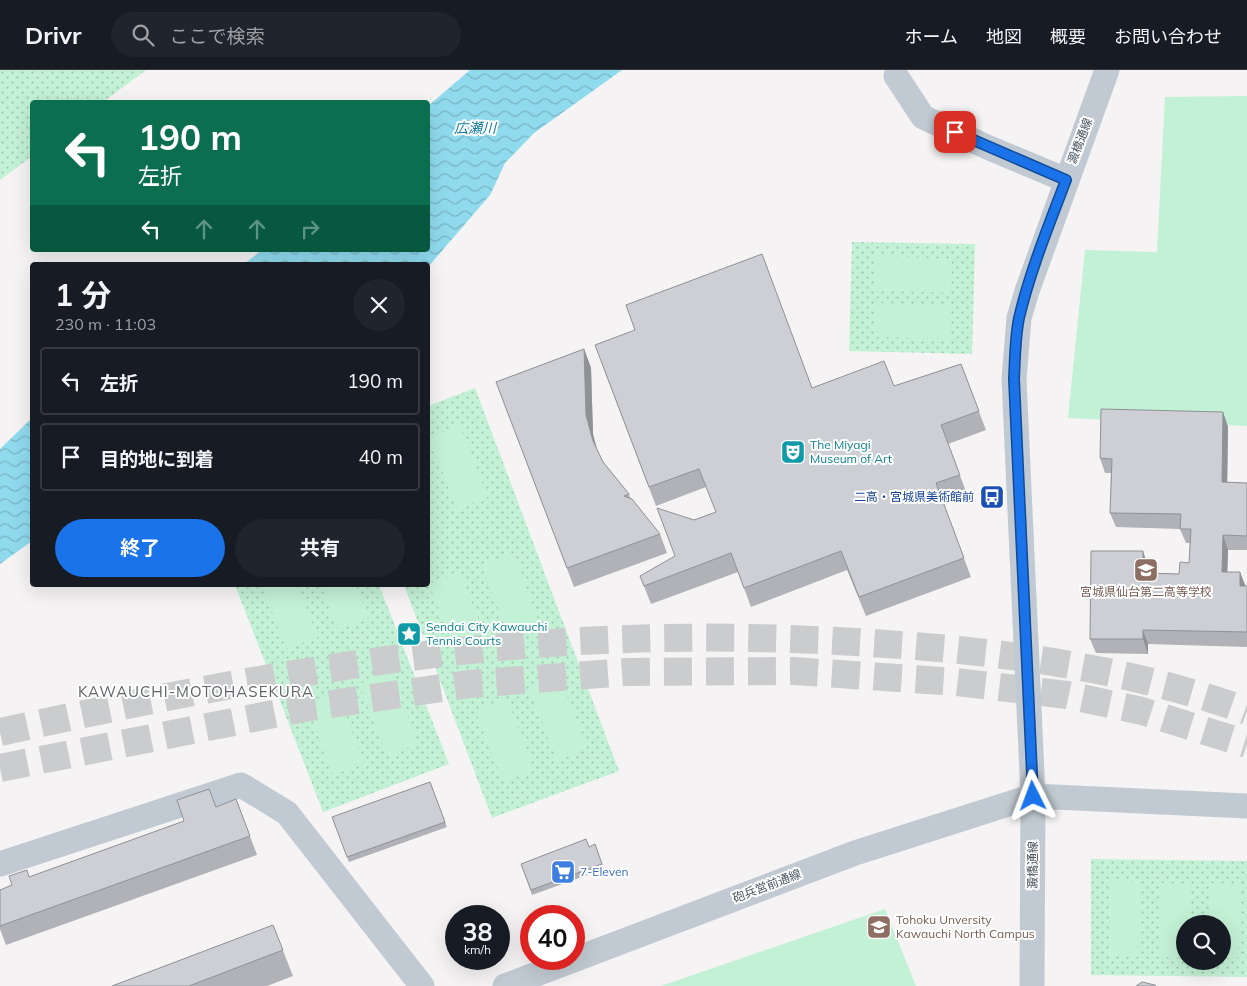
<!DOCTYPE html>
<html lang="ja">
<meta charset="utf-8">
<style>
:root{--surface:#171b24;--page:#20242c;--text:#f1f3f6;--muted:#9ea1a6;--line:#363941;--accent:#1a73e8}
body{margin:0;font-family:Mulish,"Noto Sans JP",sans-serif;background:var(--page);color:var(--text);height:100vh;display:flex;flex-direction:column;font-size:19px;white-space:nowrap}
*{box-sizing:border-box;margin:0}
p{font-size:16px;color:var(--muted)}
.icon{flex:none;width:28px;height:28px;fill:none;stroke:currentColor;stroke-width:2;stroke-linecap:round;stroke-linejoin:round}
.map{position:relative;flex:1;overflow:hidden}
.panel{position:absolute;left:30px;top:192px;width:400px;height:325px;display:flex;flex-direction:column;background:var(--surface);border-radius:5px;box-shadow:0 5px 20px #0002}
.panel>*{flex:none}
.banner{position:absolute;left:30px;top:30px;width:400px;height:152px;border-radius:5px;box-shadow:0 5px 20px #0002;background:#0b6e4f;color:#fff;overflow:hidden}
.tools{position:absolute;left:1176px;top:845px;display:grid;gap:10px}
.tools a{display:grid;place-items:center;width:55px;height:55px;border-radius:50%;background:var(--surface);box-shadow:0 5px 20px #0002;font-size:25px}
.speed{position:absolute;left:445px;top:835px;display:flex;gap:10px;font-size:25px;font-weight:700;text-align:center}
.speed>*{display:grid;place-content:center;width:65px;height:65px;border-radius:50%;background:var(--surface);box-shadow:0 5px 20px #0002;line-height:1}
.speed small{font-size:12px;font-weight:400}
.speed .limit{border:8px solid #d22;background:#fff;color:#111}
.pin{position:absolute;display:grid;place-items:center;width:42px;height:42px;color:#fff;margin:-21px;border-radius:10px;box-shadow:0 2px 8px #0006}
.me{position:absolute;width:55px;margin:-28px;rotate:357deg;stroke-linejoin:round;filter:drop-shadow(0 0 4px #0008)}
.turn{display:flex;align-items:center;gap:18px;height:105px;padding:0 25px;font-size:22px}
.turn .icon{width:65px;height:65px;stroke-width:2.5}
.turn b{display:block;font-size:35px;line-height:42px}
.lanes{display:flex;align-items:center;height:48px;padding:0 25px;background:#0003;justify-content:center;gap:25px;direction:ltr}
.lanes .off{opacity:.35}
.round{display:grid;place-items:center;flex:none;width:52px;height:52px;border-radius:26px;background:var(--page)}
.summary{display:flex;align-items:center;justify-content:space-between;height:85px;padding:0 25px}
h1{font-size:30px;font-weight:700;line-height:38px}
.button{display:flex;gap:10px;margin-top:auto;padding:10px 25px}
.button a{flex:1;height:58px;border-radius:30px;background:var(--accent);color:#fff;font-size:20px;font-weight:700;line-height:58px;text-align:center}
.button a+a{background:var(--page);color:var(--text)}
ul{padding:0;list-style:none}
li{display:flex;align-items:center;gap:15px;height:68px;margin:0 10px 8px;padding:0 15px;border:2px solid var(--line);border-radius:5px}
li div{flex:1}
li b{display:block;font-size:19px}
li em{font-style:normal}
header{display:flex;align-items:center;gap:30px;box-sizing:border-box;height:70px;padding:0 25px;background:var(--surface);border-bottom:1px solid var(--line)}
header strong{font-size:24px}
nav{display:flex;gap:28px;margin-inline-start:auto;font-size:18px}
.search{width:350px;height:45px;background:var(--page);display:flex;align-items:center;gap:12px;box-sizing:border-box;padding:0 18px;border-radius:28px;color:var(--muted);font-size:19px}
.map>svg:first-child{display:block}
</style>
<header>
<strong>Drivr</strong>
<div class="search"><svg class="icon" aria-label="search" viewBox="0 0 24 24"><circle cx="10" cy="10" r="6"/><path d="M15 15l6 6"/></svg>ここで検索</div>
<nav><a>ホーム</a><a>地図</a><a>概要</a><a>お問い合わせ</a></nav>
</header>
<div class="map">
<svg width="1247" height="916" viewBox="0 0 1247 916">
<defs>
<pattern id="grass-dots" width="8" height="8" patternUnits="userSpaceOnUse" patternTransform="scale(1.25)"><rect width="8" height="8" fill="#c3f1d5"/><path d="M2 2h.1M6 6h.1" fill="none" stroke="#a0c6b0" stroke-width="1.8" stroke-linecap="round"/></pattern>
<pattern id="water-waves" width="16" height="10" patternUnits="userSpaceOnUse" patternTransform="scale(1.25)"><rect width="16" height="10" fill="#90daee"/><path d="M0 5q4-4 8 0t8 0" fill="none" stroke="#78b4c4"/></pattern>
</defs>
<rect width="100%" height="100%" fill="#f5f3f3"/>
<!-- grass -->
<path fill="url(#grass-dots)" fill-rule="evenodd" d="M 0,0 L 146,0 L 103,32 L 32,32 L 32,86 L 0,110 Z
M 852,172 L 975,174 L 972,284 L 849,281 Z
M 475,318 L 619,701 L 492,748 L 404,515 L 428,515 L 428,336 Z
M 235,515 L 379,515 L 449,694 L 323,742 Z
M 1091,789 L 1247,791 L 1247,907 L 1091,905 ZM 1185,854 L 1222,854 L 1222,891 L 1185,891 Z"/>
<!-- pitch -->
<path fill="#c3f1d5" d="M 1247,26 L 1247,356 L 1068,348 L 1085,180 L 1157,182 L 1165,27 Z
M 876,186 L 952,189 L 951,223 L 875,220 Z
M 875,233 L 951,235 L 950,269 L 874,267 Z
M 460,355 L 488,427 L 457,439 L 429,367 Z
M 513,483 L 540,555 L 509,567 L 482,496 Z
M 460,502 L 488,574 L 457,586 L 429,514 Z
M 262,515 L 297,515 L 318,567 L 286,579 Z
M 321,515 L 356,515 L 369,548 L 338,560 Z
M 390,602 L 418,674 L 387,686 L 359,614 Z
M 560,607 L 587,679 L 557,691 L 529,619 Z
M 337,621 L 364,693 L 333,705 L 306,633 Z
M 507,628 L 534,700 L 503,712 L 475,640 Z
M 1110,812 L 1140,812 L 1138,887 L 1109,886 Z
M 1161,813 L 1190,814 L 1189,854 L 1185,854 L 1185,888 L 1160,887 Z
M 1211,813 L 1240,814 L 1238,888 L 1223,888 L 1222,854 L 1210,854 Z
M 885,839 L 916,916 L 661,916 Z"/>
<!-- water -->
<path fill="url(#water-waves)" d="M 470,0 L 622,0 L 534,63 L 505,93 L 490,125 L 428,197 L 243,195 L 262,180 L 428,180 L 428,36 Z
M 32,348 L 32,471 L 0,494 L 0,379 Z"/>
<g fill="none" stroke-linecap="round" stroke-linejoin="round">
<!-- highway-tunnel -->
<path stroke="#caccce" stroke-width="28" stroke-dasharray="28 14" stroke-linecap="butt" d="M 0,662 C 206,617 415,576 627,569 C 713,566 800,568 886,574 C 1008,582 1132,599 1247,641
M 0,698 L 304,638 L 469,614 L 627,602 L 794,601 L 957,612 L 1067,625 L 1142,641 L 1247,674"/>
<!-- minor -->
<path stroke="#c1cad2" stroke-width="25" d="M 896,6 L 923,47 L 987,77 L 1066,110
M 0,794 L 241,715 L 287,743 L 422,916
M 505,916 L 855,783 L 1033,726 L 1247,736
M 1032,916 L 1033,726 L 1014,309 L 1019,248 L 1027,221 L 1107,0"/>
</g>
<!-- wall -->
<path fill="#b0b2b7" d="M 626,235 L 812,318 L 894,316 L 961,294 L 986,360 L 948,374 L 967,424 L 943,432 L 971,507 L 866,546 L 847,500 L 751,537 L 738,502 L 651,534 L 640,506 L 675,487 L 694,450 L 716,442 L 706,417 L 656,436 L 602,294 L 635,260 Z
M 584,279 L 591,298 L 593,364 L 597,379 L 603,392 L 629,424 L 630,428 L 660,464 L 667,483 L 574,517 L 496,312 Z
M 1223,342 L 1228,357 L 1227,412 L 1247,413 L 1247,480 L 1228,480 L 1227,502 L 1246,516 L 1247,516 L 1247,577 L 1148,574 L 1148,584 L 1096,583 L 1090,569 L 1148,496 L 1148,503 L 1179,504 L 1189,493 L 1190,473 L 1186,473 L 1180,459 L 1116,457 L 1110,443 L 1111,403 L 1105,403 L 1100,388 Z
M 430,712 L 447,757 L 349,792 L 332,747 Z
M 236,729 L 257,785 L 6,875 L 0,859 L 0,820 L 12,815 L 29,807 L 184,751 L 216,737 Z
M 595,774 L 604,799 L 532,825 L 521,794 L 589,777 Z
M 273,855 L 293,906 L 267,916 L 112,916 Z"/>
<!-- shaded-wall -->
<path fill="#909195" d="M 584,279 L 591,298 L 593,364 L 599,389 L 593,371 L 586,345 Z
M 1223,342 L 1228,357 L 1227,427 L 1222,412 Z
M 1223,465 L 1228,480 L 1227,516 L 1222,502 Z
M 1143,481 L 1148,496 L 1148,517 L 1143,503 Z
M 1240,502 L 1246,517 L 1240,516 Z
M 1143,560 L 1148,574 L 1148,584 L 1143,569 Z"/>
<!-- building -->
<path fill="#cdcfd5" stroke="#909195" d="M 762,184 L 812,318 L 884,291 L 894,316 L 961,294 L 979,341 L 941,355 L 960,405 L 936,413 L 964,488 L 859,527 L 841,481 L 744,518 L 731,483 L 644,516 L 640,506 L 675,486 L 657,438 L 694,450 L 716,442 L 699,399 L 649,417 L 595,275 L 635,260 L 626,235 Z
M 584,279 L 586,345 L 593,371 L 603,392 L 629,424 L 624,426 L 632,429 L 660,464 L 567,498 L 496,312 Z
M 1101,339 L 1223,342 L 1222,412 L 1247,413 L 1247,466 L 1223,465 L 1222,502 L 1240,502 L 1240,516 L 1247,516 L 1247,562 L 1143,560 L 1143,569 L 1090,569 L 1091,481 L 1143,481 L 1143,503 L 1179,504 L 1180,492 L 1189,493 L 1191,459 L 1180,459 L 1181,444 L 1110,443 L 1112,389 L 1100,388 Z
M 430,712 L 445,752 L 347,787 L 332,747 Z
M 209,719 L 216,737 L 236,729 L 250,766 L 0,856 L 0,820 L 12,815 L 9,806 L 27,800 L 29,807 L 184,751 L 177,730 Z
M 586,769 L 589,777 L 595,774 L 602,794 L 531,820 L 521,794 Z
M 273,855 L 283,880 L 189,916 L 112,916 Z
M 1142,912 L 1155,915 L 1156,916 L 1136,916 Z"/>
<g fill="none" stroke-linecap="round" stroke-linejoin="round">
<defs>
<path id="route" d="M 955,62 L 1066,110 C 1049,155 1030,201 1019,248 C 1015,268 1015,289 1014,309 L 1033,726"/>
</defs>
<!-- route casing -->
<use href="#route" stroke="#114b97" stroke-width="12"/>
<!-- route -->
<use href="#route" stroke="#1a73e8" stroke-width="9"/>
</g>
<!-- icons -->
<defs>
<symbol id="theatre-square" viewBox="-11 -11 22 22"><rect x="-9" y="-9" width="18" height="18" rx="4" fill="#0f9aa8" stroke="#fff"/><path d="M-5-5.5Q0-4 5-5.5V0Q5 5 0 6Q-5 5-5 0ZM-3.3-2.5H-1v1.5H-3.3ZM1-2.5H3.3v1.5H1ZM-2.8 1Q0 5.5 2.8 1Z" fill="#fff"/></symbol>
<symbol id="bus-square" viewBox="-11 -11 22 22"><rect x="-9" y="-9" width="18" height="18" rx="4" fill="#1a4fb4" stroke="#fff"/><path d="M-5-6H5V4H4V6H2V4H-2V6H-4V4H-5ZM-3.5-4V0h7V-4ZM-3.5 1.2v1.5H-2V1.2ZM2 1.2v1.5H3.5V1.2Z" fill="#fff"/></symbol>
<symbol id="school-square" viewBox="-11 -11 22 22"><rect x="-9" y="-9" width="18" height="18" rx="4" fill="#8d6e63" stroke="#fff"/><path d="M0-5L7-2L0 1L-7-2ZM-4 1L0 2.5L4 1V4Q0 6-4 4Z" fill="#fff"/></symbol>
<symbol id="sight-square" viewBox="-11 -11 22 22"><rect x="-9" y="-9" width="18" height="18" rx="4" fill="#0f9aa8" stroke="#fff"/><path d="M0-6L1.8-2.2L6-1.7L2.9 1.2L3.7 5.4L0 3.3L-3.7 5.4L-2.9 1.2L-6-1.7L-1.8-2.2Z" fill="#fff"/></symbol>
<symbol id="supermarket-square" viewBox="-11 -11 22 22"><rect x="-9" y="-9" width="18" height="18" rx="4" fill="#3f7fe0" stroke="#fff"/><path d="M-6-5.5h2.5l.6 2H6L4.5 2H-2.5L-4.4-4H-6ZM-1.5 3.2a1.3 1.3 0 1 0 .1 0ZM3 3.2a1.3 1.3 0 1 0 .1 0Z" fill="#fff"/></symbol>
<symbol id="university-square" viewBox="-11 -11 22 22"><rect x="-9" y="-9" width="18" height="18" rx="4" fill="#8d6e63" stroke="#fff"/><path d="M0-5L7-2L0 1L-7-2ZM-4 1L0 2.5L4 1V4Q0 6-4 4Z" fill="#fff"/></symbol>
</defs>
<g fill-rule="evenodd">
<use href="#theatre-square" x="779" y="368" width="28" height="28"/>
<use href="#bus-square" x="978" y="413" width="28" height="28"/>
<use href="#school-square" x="1132" y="486" width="28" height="28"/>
<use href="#sight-square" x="395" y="550" width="28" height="28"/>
<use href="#supermarket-square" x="549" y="788" width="28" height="28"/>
<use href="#university-square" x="865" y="843" width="28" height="28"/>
</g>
<g text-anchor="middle" stroke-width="4" stroke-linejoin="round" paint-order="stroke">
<!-- street labels -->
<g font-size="12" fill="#4a5661" stroke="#fff">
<text transform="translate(1080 71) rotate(-69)" y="4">澱橋通線</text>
<text transform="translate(1033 795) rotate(-90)" y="4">澱橋通線</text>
<text transform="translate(767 816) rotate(-21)" y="4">砲兵営前通線</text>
</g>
<!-- culture labels -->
<g font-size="12" fill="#0d838f" stroke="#fff" text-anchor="start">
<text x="810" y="379">The Miyagi<tspan x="810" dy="14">Museum of Art</tspan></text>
<text x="426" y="561">Sendai City Kawauchi<tspan x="426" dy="14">Tennis Courts</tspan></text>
</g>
<!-- transit labels -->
<g font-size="12" fill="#164399" stroke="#fff" text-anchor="end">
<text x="974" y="431">二高・宮城県美術館前</text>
</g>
<!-- education labels -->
<g font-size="12" fill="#785e54" stroke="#fff">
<text x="1146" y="526">宮城県仙台第二高等学校</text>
<text x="896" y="854" text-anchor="start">Tohoku Unversity<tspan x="896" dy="14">Kawauchi North Campus</tspan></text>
</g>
<!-- shop labels -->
<g font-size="12" fill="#366cbe" stroke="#fff" text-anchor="start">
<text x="580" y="806">7-Eleven</text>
</g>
<!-- water labels -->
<g font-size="14" font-style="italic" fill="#0c7c9b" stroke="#fff">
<text x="475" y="63">広瀬川</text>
</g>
<!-- quarter labels -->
<g font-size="15" letter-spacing="1" fill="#5f6368" stroke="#fff">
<text x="196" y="627">KAWAUCHI-MOTOHASEKURA</text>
</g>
</g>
</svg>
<div class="tools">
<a><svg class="icon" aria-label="search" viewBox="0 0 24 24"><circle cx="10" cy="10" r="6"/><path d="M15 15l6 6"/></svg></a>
</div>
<div class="speed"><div>38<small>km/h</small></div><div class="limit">40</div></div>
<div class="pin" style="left:955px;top:62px;background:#d93025"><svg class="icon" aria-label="arrive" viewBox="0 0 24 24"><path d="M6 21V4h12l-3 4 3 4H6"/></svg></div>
<svg class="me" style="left:1033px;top:726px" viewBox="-20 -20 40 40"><path d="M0-17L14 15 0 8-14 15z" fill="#1a73e8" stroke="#fff" stroke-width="4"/></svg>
<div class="banner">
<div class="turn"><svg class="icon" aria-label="left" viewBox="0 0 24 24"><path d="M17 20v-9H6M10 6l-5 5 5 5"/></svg><div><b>190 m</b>左折</div></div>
<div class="lanes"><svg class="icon" aria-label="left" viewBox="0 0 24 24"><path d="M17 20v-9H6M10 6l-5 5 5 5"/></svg><svg class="icon off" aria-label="ahead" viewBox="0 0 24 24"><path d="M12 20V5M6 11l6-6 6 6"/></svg><svg class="icon off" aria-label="ahead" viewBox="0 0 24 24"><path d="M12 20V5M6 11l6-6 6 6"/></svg><svg class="icon off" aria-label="right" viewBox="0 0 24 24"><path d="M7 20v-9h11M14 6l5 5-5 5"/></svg></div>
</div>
<section class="panel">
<div class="summary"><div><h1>1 分</h1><p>230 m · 11:03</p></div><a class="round"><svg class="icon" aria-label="close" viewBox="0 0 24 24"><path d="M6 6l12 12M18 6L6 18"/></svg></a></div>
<ul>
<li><svg class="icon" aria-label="left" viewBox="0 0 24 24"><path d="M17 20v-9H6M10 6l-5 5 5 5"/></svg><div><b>左折</b></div><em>190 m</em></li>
<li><svg class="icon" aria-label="arrive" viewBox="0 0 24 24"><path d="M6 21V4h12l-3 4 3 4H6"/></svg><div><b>目的地に到着</b></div><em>40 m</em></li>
</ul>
<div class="button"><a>終了</a><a>共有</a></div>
</section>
</div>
